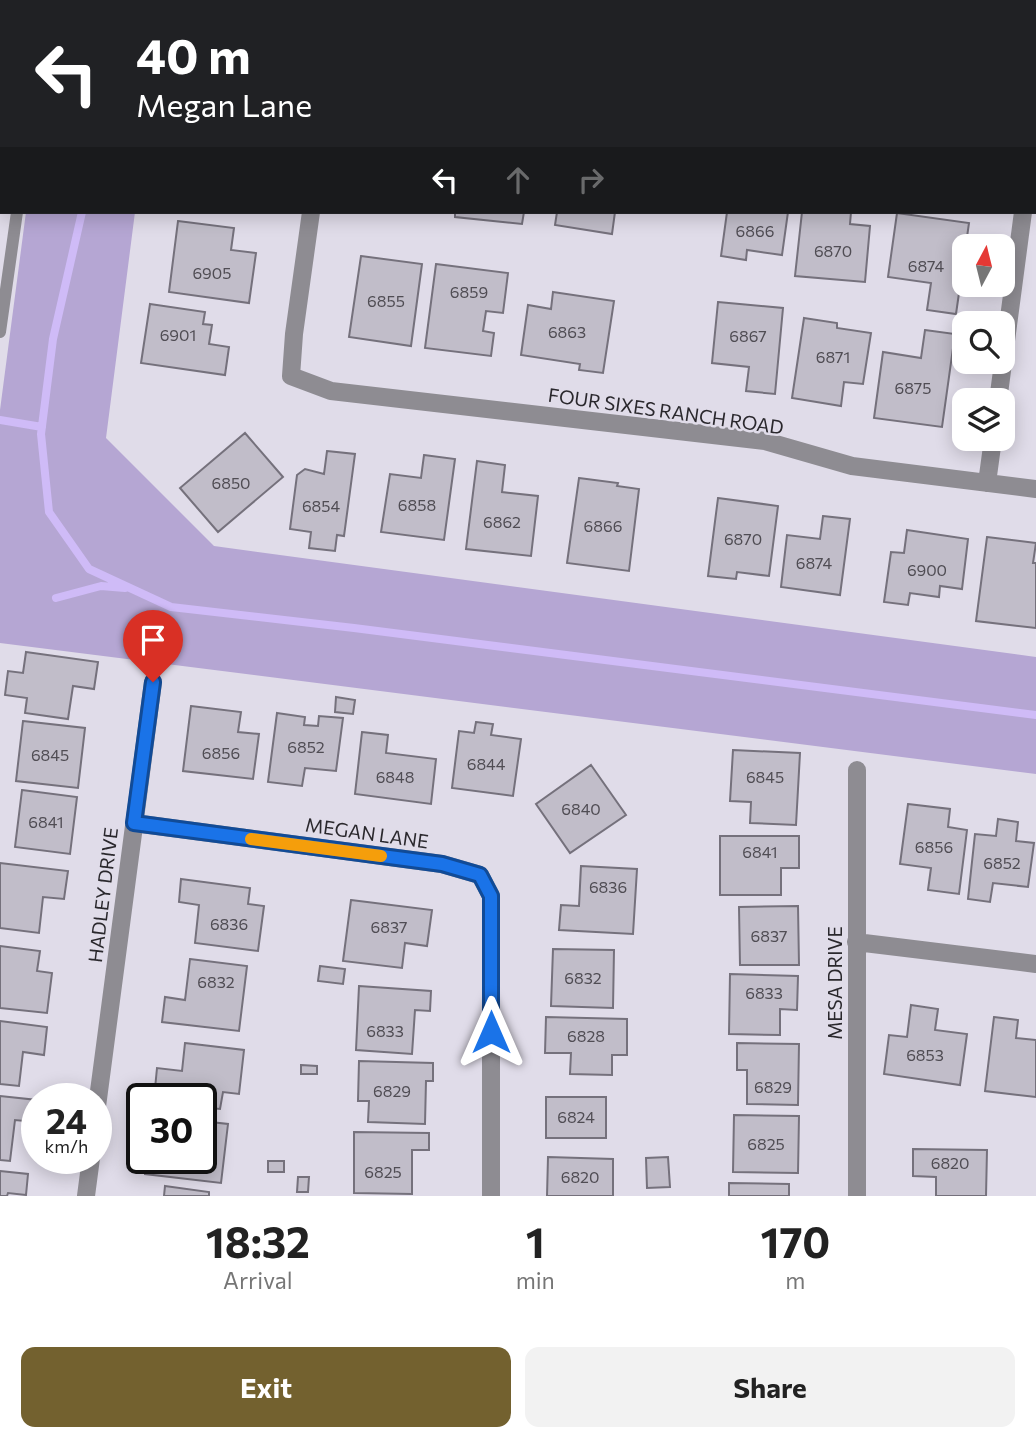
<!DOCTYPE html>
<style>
:root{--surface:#fff;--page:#f2f2f2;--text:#222;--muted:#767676;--accent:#73612f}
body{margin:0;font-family:Commissioner,sans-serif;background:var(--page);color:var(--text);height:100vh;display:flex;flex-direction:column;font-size:26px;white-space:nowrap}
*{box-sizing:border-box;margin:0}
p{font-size:23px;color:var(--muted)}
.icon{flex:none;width:38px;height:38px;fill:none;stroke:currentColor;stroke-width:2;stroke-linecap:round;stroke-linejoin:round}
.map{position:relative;height:1196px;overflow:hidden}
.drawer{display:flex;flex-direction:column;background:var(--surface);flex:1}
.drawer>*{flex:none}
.guide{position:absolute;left:0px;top:0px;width:1036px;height:214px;box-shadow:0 4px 18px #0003;background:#202124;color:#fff;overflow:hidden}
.needle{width:46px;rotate:7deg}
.controls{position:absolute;left:952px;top:234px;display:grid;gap:14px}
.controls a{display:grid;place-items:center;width:63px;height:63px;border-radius:14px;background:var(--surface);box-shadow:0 4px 18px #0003;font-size:35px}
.speed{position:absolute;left:21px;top:1083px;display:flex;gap:14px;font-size:35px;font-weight:700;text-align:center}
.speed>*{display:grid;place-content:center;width:91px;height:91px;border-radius:50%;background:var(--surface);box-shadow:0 4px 18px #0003;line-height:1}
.speed small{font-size:18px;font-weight:400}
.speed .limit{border:4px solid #111;border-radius:10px;background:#fff;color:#111}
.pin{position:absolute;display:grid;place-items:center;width:60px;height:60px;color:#fff;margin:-72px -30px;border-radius:50% 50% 50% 0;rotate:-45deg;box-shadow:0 0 7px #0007}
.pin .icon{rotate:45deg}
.me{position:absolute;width:77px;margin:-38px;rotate:0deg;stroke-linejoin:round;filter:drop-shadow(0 0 5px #0008)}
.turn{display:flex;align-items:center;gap:24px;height:147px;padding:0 21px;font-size:32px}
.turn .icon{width:91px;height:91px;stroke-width:2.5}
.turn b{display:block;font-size:49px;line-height:60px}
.lanes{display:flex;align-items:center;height:66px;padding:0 21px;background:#0003;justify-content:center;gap:35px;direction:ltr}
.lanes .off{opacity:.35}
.eta{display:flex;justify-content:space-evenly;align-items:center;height:119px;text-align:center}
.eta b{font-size:42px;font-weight:700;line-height:49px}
.cta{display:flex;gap:14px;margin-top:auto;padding:14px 21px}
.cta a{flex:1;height:80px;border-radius:14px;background:var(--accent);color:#fff;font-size:28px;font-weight:700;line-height:80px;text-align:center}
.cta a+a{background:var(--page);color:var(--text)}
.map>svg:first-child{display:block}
</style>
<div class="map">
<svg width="1036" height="1196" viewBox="0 0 1036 1196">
<rect width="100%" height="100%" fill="#e0dce9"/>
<!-- green -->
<path fill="#b5a6d3" d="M 53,0 L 305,0 L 318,2 L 53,2 Z
M 26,212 L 135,212 L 106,438 L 214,546 L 1036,657 L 1036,774 L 0,643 L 0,410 Z"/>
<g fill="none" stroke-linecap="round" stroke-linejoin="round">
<!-- stream -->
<path stroke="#cfbbf7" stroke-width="8" d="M 119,2 L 119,0
M 82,212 L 53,339 L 41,434 L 49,512 L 89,569 L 171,607 L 354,628 L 1036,715
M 0,420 L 42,427
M 56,598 L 101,586 L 125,588"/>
</g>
<!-- building -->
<path fill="#c1bdc9" stroke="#75717c" stroke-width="2" d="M 542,0 L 611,0 L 542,2 Z
M 712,0 L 772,0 L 712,2 Z
M 455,212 L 524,212 L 522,224 L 455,217 Z
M 557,212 L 615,212 L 612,234 L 555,225 Z
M 727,212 L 788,212 L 782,255 L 747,250 L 746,260 L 721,256 Z
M 802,212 L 851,212 L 850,224 L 870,226 L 865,282 L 795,276 Z
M 897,213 L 969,223 L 956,314 L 927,310 L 931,283 L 888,277 Z
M 178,221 L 234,228 L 231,250 L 256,253 L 249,303 L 169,292 Z
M 361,256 L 422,264 L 411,346 L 349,337 Z
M 436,264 L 508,273 L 503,313 L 486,311 L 483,331 L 494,333 L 491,356 L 425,348 Z
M 553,292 L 614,301 L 603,373 L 579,370 L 580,364 L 521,355 L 528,305 L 551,309 Z
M 718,302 L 783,308 L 775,394 L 746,391 L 749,367 L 712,363 Z
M 150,304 L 205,312 L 203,324 L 212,325 L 209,344 L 229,347 L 225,375 L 141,363 Z
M 804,318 L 837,323 L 837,328 L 871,333 L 863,384 L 844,382 L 841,406 L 792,398 Z
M 925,330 L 955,334 L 942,427 L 874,418 L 883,352 L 921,358 Z
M 245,433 L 283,477 L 218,532 L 180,488 Z
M 327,451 L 355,454 L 344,536 L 337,535 L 335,551 L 309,548 L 311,532 L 290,529 L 297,475 L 305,469 L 324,474 Z
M 424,455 L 455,459 L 444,540 L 381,532 L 390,474 L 421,478 Z
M 477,461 L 505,465 L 502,492 L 538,496 L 531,556 L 466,549 Z
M 579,478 L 618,483 L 617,486 L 639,489 L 629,571 L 567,563 Z
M 718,498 L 778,506 L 769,576 L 737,572 L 736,579 L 708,576 Z
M 823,516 L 850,519 L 840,595 L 781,587 L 787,535 L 820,539 Z
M 907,530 L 968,539 L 962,589 L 940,586 L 939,597 L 910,593 L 908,605 L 884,602 L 891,552 L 904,553 Z
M 987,537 L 1036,543 L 1033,563 L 1036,563 L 1036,628 L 976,621 Z
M 26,652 L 98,662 L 94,689 L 73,686 L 68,719 L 25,713 L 27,698 L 5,695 L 8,671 L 23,673 Z
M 336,697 L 355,700 L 353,714 L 335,712 Z
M 191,706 L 241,712 L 238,732 L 259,734 L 253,779 L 183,771 Z
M 277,713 L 305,717 L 304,725 L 318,726 L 319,716 L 343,718 L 336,771 L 305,768 L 302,786 L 268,782 Z
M 23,721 L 85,728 L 78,788 L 16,781 Z
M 476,722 L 493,724 L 491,735 L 521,739 L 513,796 L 452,788 L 459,731 L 474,733 Z
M 362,732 L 388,735 L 386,753 L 436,759 L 431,804 L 355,794 Z
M 733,750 L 800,753 L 796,825 L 750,823 L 751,802 L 730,801 Z
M 591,765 L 626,815 L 570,853 L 536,804 Z
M 22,790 L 77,797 L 70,854 L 15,847 Z
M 908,804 L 950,809 L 948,827 L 967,830 L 959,894 L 928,890 L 931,868 L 900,864 Z
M 998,819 L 1018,822 L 1016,841 L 1034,843 L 1028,887 L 993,883 L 990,902 L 968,899 L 975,834 L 996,836 Z
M 720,836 L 799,836 L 799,868 L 781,868 L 781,895 L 720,895 Z
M 0,863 L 68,871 L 64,899 L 43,897 L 39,933 L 0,928 Z
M 581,866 L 637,869 L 633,934 L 559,930 L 561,905 L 579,906 Z
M 181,879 L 250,888 L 248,904 L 264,906 L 258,951 L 195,943 L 199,905 L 179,902 Z
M 351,900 L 432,910 L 427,946 L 405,943 L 402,968 L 343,961 Z
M 798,906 L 799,965 L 740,965 L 739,907 Z
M 0,946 L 40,951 L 37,971 L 52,973 L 47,1013 L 0,1008 Z
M 553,949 L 614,950 L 613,1008 L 551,1006 Z
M 190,959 L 247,966 L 239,1031 L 162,1022 L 165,997 L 185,1000 Z
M 320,966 L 345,969 L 343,984 L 318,981 Z
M 730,974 L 798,976 L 797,1010 L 780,1009 L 780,1035 L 729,1034 Z
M 359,986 L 431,991 L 430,1011 L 415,1010 L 412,1054 L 356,1050 Z
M 911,1005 L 938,1009 L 935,1030 L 967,1034 L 960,1085 L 884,1074 L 889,1035 L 907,1037 Z
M 546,1017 L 627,1019 L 627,1055 L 612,1055 L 612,1075 L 570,1074 L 571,1053 L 545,1053 Z
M 994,1017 L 1018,1020 L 1016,1038 L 1036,1040 L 1036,1097 L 985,1091 Z
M 0,1021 L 47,1027 L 44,1055 L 23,1052 L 19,1086 L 0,1084 Z
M 185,1043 L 244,1050 L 239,1094 L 223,1092 L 220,1109 L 201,1107 L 201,1099 L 154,1099 L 157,1068 L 182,1071 Z
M 737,1043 L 799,1044 L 798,1105 L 747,1104 L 747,1070 L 737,1070 Z
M 359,1061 L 433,1063 L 433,1081 L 426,1081 L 425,1124 L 368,1122 L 369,1101 L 358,1101 Z
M 301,1065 L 317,1066 L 317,1074 L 301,1074 Z
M 0,1096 L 37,1100 L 35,1122 L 15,1120 L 10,1161 L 0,1160 Z
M 546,1097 L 606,1097 L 606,1138 L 546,1138 Z
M 734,1115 L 799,1116 L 798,1173 L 733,1172 Z
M 201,1121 L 228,1124 L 221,1183 L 145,1174 L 146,1158 L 201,1158 Z
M 354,1132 L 429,1133 L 429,1150 L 412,1150 L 412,1194 L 354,1193 Z
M 913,1149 L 987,1150 L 986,1196 L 936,1196 L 936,1177 L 913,1176 Z
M 548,1157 L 613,1159 L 613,1196 L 547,1196 Z
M 668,1157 L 670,1187 L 647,1188 L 646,1158 Z
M 268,1161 L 284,1161 L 284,1172 L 268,1172 Z
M 0,1171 L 28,1174 L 26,1195 L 8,1193 L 7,1196 L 0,1196 Z
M 298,1177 L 309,1177 L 308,1192 L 297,1192 Z
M 729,1183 L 789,1184 L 789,1196 L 729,1196 Z
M 165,1186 L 209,1192 L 209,1196 L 164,1196 Z"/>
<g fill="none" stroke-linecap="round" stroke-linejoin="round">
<!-- service -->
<path stroke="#8e8c92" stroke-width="12" d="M 28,0 L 28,2
M 0,332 L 17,212"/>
<!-- minor -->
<path stroke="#8e8c92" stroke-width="18" d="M 1034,130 L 1036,117
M 1034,178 L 1036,179
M 311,212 L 294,334 L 291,376 L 331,391 L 765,441 L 852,466 L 1036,489
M 998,401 L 1023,212
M 987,483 L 993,439
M 857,770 L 857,1196
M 134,823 L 442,864 L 480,875 L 491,896 L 491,1196
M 856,942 L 1036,964
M 96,1114 L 153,682
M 86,1196 L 91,1158"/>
</g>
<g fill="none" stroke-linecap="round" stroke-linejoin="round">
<defs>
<path id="route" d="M 153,682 L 134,823 L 442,864 L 480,875 L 491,896 L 491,1032"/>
</defs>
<!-- route casing -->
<use href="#route" stroke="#114b97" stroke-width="18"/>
<!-- route -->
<use href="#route" stroke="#1a73e8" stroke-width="12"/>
<!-- slow -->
<path stroke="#f59e0b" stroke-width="12" d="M 251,839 L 381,856"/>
</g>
<g text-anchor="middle" stroke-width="5" stroke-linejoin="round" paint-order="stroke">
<!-- number labels -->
<g font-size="16" fill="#504d54">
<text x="755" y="237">6866</text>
<text x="833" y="257">6870</text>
<text x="926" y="272">6874</text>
<text x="212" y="279">6905</text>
<text x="469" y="298">6859</text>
<text x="386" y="307">6855</text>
<text x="567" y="338">6863</text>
<text x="178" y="341">6901</text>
<text x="748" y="342">6867</text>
<text x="833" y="363">6871</text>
<text x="913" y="394">6875</text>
<text x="231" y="489">6850</text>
<text x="417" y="511">6858</text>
<text x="321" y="512">6854</text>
<text x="502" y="528">6862</text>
<text x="603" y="532">6866</text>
<text x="743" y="545">6870</text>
<text x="814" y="569">6874</text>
<text x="927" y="576">6900</text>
<text x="306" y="753">6852</text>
<text x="221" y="759">6856</text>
<text x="50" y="761">6845</text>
<text x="486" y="770">6844</text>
<text x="395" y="783">6848</text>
<text x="765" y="783">6845</text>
<text x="581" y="815">6840</text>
<text x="46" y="828">6841</text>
<text x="934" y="853">6856</text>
<text x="760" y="858">6841</text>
<text x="1002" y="869">6852</text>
<text x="608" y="893">6836</text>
<text x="229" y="930">6836</text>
<text x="389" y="933">6837</text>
<text x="769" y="942">6837</text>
<text x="583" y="984">6832</text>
<text x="216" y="988">6832</text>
<text x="764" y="999">6833</text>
<text x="385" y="1037">6833</text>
<text x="586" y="1042">6828</text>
<text x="925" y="1061">6853</text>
<text x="773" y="1093">6829</text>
<text x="392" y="1097">6829</text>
<text x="576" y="1123">6824</text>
<text x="766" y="1150">6825</text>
<text x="950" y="1169">6820</text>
<text x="383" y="1178">6825</text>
<text x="580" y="1183">6820</text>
</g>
<!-- street labels -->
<g font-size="19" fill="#2a282d" stroke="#e0dce9">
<text transform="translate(666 411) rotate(8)" y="7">FOUR SIXES RANCH ROAD</text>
<text transform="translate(367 833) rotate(8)" y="7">MEGAN LANE</text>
<text transform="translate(103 895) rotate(-83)" y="7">HADLEY DRIVE</text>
<text transform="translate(835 983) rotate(-90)" y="7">MESA DRIVE</text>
</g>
</g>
</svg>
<div class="controls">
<a><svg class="needle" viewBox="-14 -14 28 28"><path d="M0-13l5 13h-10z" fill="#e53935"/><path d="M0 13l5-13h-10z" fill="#767676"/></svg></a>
<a><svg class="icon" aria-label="search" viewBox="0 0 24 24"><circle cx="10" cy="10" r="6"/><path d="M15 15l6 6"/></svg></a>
<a><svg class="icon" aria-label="layers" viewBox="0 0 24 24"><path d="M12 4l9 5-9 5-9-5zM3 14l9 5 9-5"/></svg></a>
</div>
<div class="speed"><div>24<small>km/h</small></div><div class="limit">30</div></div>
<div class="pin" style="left:153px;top:682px;background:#d93025"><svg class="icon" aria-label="arrive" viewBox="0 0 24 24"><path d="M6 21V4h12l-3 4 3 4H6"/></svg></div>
<svg class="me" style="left:491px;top:1032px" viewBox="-20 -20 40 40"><path d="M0-17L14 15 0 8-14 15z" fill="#1a73e8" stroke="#fff" stroke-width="4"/></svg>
<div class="guide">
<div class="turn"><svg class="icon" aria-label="left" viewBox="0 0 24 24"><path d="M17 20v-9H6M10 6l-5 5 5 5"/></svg><div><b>40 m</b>Megan Lane</div></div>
<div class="lanes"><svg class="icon" aria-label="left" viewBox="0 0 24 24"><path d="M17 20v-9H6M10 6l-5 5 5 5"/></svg><svg class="icon off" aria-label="ahead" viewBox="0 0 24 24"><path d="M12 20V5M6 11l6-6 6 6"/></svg><svg class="icon off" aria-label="right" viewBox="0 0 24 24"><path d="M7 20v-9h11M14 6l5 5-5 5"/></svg></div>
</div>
</div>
<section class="drawer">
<div class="eta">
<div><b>18:32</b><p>Arrival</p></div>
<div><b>1</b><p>min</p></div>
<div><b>170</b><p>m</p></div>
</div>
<div class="cta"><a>Exit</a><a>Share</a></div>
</section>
